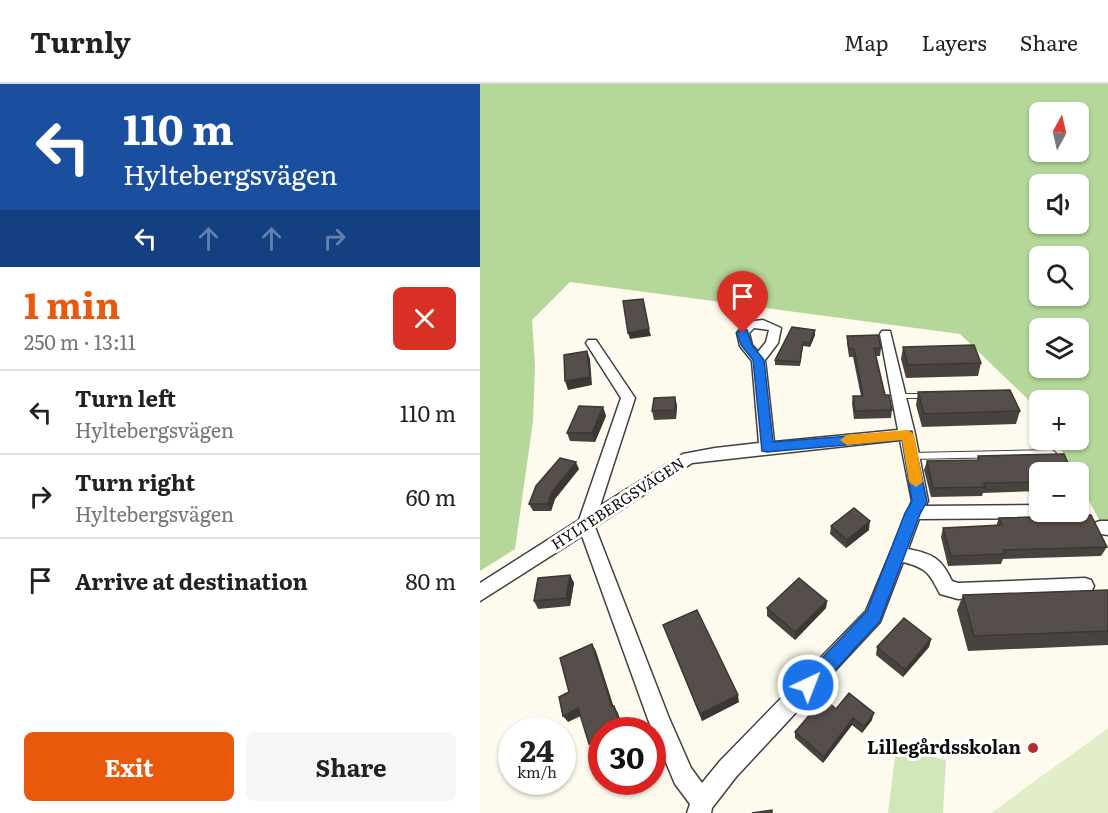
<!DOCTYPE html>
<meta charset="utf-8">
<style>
:root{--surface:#fff;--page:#f6f6f6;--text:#222;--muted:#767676;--line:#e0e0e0;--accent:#ea580c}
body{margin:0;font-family:Literata,serif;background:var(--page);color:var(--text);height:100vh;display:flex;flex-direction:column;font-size:22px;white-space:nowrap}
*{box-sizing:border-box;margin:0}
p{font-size:20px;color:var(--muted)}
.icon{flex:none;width:33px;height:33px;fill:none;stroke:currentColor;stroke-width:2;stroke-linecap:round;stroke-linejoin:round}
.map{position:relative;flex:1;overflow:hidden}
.sheet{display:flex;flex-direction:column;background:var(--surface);width:480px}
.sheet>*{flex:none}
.top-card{background:#1a4fa0;color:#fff;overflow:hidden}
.needle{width:39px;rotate:8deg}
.tools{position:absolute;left:549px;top:18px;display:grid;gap:12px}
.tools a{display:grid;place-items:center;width:60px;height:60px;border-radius:9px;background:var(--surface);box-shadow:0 2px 4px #0004;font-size:30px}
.speed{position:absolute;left:18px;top:633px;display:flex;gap:12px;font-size:30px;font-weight:700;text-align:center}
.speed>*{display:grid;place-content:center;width:78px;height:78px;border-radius:50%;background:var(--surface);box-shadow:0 2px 4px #0004;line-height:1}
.speed small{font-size:15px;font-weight:400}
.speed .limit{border:9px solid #d22;background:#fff;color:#111}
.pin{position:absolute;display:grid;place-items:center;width:51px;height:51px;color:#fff;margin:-62px -26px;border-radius:50% 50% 50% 0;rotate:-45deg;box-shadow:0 0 6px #0007}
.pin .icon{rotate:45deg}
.me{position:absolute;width:66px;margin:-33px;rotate:43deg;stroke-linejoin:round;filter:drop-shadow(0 0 4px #0008)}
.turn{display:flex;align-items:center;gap:21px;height:126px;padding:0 24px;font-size:27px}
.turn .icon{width:78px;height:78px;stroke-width:2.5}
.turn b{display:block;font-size:42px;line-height:51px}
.lanes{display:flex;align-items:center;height:57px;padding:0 24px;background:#0003;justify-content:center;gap:30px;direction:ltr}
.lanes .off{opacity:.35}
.round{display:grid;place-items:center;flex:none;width:63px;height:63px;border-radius:9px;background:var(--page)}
.head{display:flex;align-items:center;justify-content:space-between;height:102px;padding:0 24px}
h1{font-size:36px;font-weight:700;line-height:45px;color:var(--accent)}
.button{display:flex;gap:12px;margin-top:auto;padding:12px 24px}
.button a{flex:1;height:69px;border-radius:9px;background:var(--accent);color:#fff;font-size:24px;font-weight:700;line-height:69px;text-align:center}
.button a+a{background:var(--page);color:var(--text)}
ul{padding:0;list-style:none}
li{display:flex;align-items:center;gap:18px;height:84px;padding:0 24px;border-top:2px solid var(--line)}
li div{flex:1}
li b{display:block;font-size:22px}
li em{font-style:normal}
header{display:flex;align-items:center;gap:36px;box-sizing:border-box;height:84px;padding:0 30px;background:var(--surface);border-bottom:2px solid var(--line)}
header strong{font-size:28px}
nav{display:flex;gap:33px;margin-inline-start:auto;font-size:21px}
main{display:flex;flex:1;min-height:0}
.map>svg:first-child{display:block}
</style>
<header>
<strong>Turnly</strong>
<nav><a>Map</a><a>Layers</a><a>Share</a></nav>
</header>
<main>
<section class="sheet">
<div class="top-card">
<div class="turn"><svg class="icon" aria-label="left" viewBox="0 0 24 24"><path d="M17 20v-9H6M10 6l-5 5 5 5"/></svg><div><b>110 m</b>Hyltebergsvägen</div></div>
<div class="lanes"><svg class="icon" aria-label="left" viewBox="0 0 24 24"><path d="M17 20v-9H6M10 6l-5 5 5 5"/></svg><svg class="icon off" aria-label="ahead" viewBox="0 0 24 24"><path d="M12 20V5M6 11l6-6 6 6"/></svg><svg class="icon off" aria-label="ahead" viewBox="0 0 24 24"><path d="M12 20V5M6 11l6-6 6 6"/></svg><svg class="icon off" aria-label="right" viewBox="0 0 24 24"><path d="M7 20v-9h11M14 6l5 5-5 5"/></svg></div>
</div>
<div class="head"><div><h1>1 min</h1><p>250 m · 13:11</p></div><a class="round" style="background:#d93025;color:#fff"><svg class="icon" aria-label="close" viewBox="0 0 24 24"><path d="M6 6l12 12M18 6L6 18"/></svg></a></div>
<ul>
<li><svg class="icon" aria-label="left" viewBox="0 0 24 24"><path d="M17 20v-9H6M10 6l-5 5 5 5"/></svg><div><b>Turn left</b><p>Hyltebergsvägen</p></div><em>110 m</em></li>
<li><svg class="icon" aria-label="right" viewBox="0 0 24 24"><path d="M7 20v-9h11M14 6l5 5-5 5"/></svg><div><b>Turn right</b><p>Hyltebergsvägen</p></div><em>60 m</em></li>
<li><svg class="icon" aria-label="arrive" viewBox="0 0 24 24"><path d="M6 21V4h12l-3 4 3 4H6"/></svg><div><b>Arrive at destination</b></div><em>80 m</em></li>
</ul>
<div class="button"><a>Exit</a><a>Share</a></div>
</section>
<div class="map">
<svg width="628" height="729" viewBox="0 0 628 729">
<rect width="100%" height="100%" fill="#fefbee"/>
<!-- green -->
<path fill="#d1e7b9" d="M 416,664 L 466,676 L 463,729 L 408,729 Z"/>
<!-- forest -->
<path fill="#b5d799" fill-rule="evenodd" d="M 0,0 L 628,0 L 628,443 L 623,443 L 599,398 L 598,388 L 593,388 L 576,356 L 598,356 L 598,316 L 560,316 L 559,326 L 480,250 L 90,198 L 52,236 L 55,282 L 53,337 L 35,465 L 0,487 ZM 560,28 L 598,28 L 598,68 L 560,68 ZM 560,100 L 598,100 L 598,140 L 560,140 ZM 560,172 L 598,172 L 598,212 L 560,212 ZM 560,244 L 598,244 L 598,284 L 560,284 Z"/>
<!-- pitch -->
<path fill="#e2eeca" d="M 628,644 L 628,729 L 511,729 Z"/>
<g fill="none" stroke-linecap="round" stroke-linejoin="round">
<defs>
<path id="lane" d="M 418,310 L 447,310 L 450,312 L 447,314 L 418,314 L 417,312 Z
M 572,366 L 576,369 L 572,372 L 431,375 L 427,372 L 431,369 Z"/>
<path id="street" d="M 283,236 L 301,244 L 298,259 L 285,276 L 294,358 L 418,346 L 400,250 L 402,247 L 410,247 L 435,350 L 448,417 L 445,422 L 560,421 L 560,428 L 568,428 L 566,432 L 560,434 L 439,435 L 428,465 C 453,470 461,474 472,497 L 478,499 L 605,494 L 611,496 L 614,502 L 611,508 L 605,510 L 478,515 L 460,510 C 449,488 446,484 423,478 L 400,538 L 256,693 L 232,724 L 231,729 L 207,729 L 210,720 L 195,700 L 169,638 L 102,452 L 0,517 L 0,499 L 99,436 L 141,314 L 106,259 L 108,256 L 116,256 L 155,314 L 120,422 L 203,370 L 235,364 L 279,359 L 272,277 L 260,262 L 257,249 L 266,238 ZM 274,244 L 289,246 L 286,258 L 278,268 L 272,261 L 269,249 ZM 420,356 L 432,417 L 386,527 L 240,677 L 222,699 L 211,684 L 189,634 L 115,443 L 212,379 Z
M 620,437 L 628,437 L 628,451 L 614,449 L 612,444 L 614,439 Z"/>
</defs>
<!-- lane casing -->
<use href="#lane" stroke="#404040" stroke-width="2"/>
<!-- street casing -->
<use href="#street" stroke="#404040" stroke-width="3"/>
<!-- lane -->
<use href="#lane" fill="#fff" fill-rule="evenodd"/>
<!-- street -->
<use href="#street" fill="#fff" fill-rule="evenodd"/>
</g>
<!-- wall -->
<path fill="#494340" d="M 335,246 L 335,251 L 330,263 L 323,262 L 320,282 L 295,281 L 295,276 Z
M 367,252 L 401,264 L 400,272 L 396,272 L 405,311 L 412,326 L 411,334 L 374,335 L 372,319 L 373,312 L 381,312 L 373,273 L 369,273 L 367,259 Z
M 423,263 L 501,279 L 498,292 L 426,294 L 421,275 Z
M 438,308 L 540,327 L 536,340 L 442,343 L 436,321 Z
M 197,321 L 196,335 L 174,336 L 172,327 Z
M 123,323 L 126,332 L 115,358 L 90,357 L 87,349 Z
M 498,372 L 560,388 L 560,407 L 503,409 L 502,412 L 451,413 L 444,386 L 447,377 L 497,376 Z
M 99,385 L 75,415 L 71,427 L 53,427 L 49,420 Z
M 519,434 L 627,463 L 621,472 L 523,475 L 521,480 L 468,482 L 461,453 L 463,444 L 516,442 Z
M 351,442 L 389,446 L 366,464 L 350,450 Z
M 90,491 L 94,499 L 90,522 L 58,525 L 54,517 Z
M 628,506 L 628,561 L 488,567 L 477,526 L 483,511 Z
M 347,517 L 346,524 L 315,556 L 287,532 L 287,524 Z
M 183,541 L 259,618 L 222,637 Z
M 451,555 L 449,563 L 423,593 L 396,571 L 397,563 Z
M 356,625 L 392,636 L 382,649 L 372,641 L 343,679 L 315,654 L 315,648 Z"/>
<!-- shaded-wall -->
<path fill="#3c3734" d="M 169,245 L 171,252 L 150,255 L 148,249 Z
M 335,246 L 335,251 L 330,263 L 330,259 Z
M 107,267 L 110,275 L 112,301 L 88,306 L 85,297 Z
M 195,313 L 197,321 L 196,335 L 195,326 Z
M 123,323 L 126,332 L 115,358 L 112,349 Z
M 96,378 L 99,385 L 75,415 L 71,427 L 68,420 L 72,408 Z
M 390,437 L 389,446 L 366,464 L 367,456 Z
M 90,491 L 94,499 L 90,522 L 86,514 Z
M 347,517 L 346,524 L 315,556 L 315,548 Z
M 451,555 L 449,563 L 423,593 L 425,586 Z
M 112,560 L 116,567 L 136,630 L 132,623 Z
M 258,611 L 259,618 L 222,637 L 220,630 Z
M 134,622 L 138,629 L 144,646 L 135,646 Z
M 98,624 L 103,631 L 88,638 L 83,632 Z
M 394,629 L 392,636 L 382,649 L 384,643 Z
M 373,634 L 372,641 L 343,679 L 344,673 Z
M 122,653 L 122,662 L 113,666 L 109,660 Z"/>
<!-- building -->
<path fill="#554e4a" stroke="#3c3734" stroke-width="1.5" d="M 163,215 L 169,245 L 148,249 L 143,217 Z
M 312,243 L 335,246 L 330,259 L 323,258 L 320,278 L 295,276 Z
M 398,251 L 401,264 L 394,264 L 405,311 L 409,311 L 412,326 L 375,327 L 373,312 L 383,312 L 374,265 L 369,265 L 367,252 Z
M 494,261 L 501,279 L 428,281 L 423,263 Z
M 107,267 L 110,293 L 85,297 L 84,271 Z
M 530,306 L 540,327 L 444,330 L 438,308 Z
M 195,313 L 195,326 L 172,327 L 174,314 Z
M 99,322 L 123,323 L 112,349 L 87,349 Z
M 584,370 L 592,388 L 560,388 L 560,398 L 504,399 L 505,403 L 453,404 L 447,377 L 499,376 L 498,372 Z
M 80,374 L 96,378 L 72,408 L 68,420 L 49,420 L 56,402 Z
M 374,424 L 390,437 L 367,456 L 351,442 Z
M 611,431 L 627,463 L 524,466 L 525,470 L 471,472 L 463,444 L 522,441 L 519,434 Z
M 90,491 L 86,514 L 54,517 L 58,494 Z
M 319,494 L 347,517 L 315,548 L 287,524 Z
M 628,506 L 628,547 L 494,552 L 483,511 Z
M 217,526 L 258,611 L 220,630 L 183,541 Z
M 424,534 L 451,555 L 425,586 L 397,563 Z
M 112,560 L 132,623 L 134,622 L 141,643 L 135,646 L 122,646 L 122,653 L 109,660 L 98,624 L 83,632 L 79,613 L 89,608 L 80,574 Z
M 369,609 L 394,629 L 384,643 L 373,634 L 344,673 L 315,648 L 344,614 L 356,625 Z
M 292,726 L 292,729 L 272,729 Z"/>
<!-- route -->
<path fill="#1a73e8" stroke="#114b97" stroke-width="1.5" d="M 263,245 L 267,246 L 272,261 L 284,276 L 293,358 L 432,347 L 447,417 L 440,430 L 400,537 L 335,608 L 328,611 L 322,608 L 319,601 L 322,595 L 387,527 L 425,429 L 432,417 L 422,356 L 287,368 L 282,367 L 273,276 L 261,261 L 257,249 Z"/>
<!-- slow -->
<path fill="#f59e0b" d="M 428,346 L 434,350 L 443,398 L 436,403 L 429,398 L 422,356 L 367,361 L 360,356 L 367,351 Z"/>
<!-- markers -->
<circle fill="#b62c32" stroke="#fff" stroke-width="2" cx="553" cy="664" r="6"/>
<g text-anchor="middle" stroke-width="6" stroke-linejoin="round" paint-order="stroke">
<!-- street labels -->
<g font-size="15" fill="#0d0d0d" stroke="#fff">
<text transform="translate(138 420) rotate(-33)" y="5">HYLTEBERGSVÄGEN</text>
</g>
<!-- near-poi labels -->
<g font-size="18" font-weight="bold" fill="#0d0d0d" stroke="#fff" text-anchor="end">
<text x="541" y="670">Lillegårdsskolan</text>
</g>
</g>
</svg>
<div class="tools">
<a><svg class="needle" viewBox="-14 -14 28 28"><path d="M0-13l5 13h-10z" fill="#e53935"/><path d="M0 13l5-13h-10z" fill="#767676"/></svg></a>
<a><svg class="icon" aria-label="sound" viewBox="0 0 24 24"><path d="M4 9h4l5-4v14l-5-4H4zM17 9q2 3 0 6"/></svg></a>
<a><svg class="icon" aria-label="search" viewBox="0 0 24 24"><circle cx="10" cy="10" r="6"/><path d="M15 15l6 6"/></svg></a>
<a><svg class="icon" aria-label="layers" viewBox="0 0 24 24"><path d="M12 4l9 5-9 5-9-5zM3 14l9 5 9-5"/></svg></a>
<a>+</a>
<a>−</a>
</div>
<div class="speed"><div>24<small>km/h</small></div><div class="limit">30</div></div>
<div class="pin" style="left:263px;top:249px;background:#d93025"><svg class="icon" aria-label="arrive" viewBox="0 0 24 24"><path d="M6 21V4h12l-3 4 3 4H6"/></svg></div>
<svg class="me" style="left:328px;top:601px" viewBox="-20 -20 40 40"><circle r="17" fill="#1a73e8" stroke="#fff" stroke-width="3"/><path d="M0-11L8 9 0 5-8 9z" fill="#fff"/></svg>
</div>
</main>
